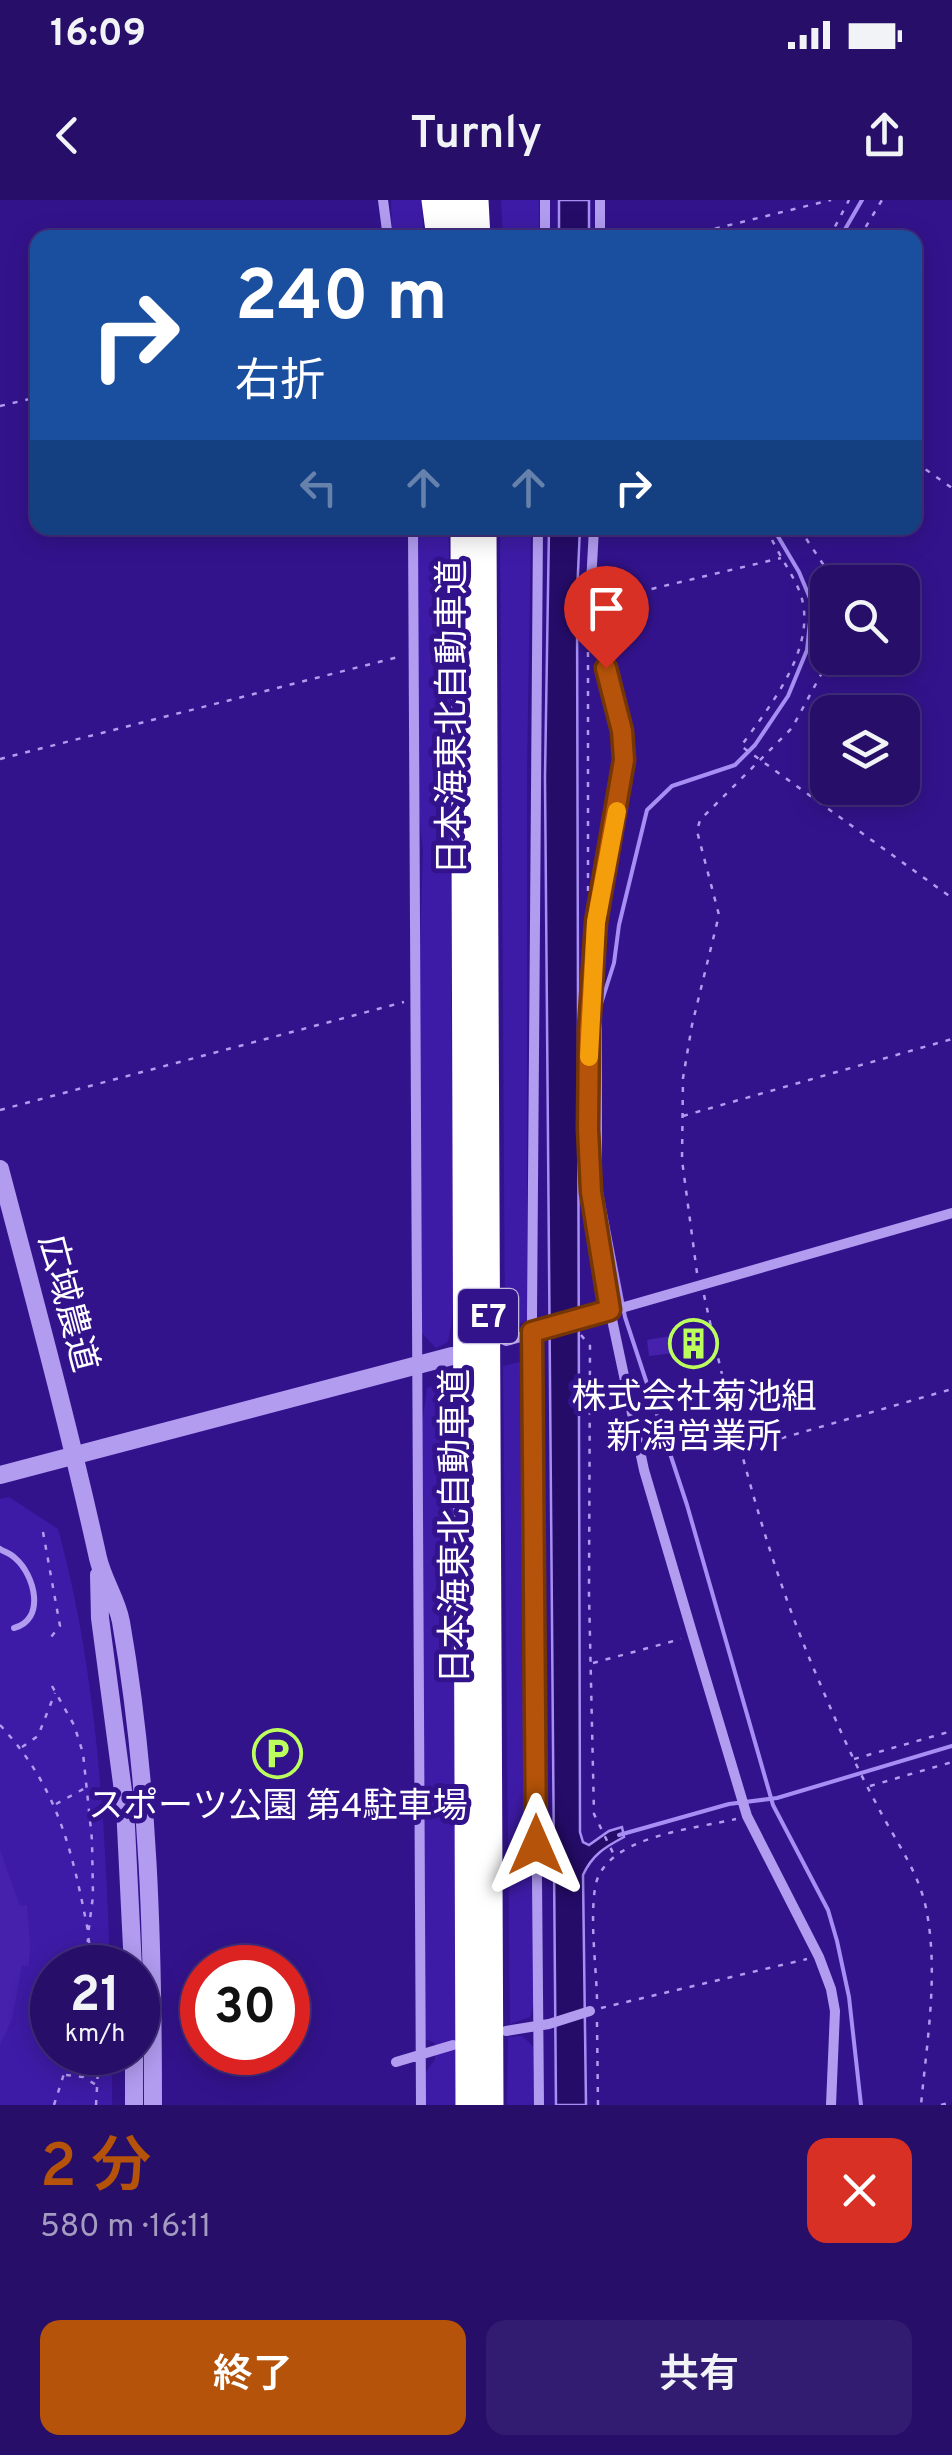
<!DOCTYPE html>
<html lang="ja">
<meta charset="utf-8">
<style>
:root{--surface:#260e69;--page:#321c71;--text:#f1f3f6;--muted:#a49cc0;--line:#422e7d;--accent:#b45309}
body{margin:0;font-family:Overpass,"Noto Sans JP",sans-serif;background:var(--page);color:var(--text);height:100vh;display:flex;flex-direction:column;font-size:38px;white-space:nowrap}
*{box-sizing:border-box;margin:0}
p{font-size:32px;color:var(--muted)}
.icon{flex:none;width:55px;height:55px;fill:none;stroke:currentColor;stroke-width:2;stroke-linecap:round;stroke-linejoin:round}
.map{position:relative;height:1905px;overflow:hidden}
.details{display:flex;flex-direction:column;background:var(--surface);flex:1}
.details>*{flex:none}
.hud{position:absolute;left:30px;top:30px;width:892px;height:305px;border-radius:20px;box-shadow:0 5px 25px #0003,0 0 0 2px var(--line);background:#1a4fa0;color:#fff;overflow:hidden}
.buttons{position:absolute;left:810px;top:365px;display:grid;gap:20px}
.buttons a{display:grid;place-items:center;width:110px;height:110px;border-radius:20px;background:var(--surface);box-shadow:0 5px 25px #0003,0 0 0 2px var(--line);font-size:50px}
.speed{position:absolute;left:30px;top:1745px;display:flex;gap:20px;font-size:50px;font-weight:700;text-align:center}
.speed>*{display:grid;place-content:center;width:130px;height:130px;border-radius:50%;background:var(--surface);box-shadow:0 5px 25px #0003,0 0 0 2px var(--line);line-height:1}
.speed small{font-size:25px;font-weight:400}
.speed .limit{border:15px solid #d22;background:#fff;color:#111}
.pin{position:absolute;display:grid;place-items:center;width:85px;height:85px;color:#fff;margin:-102px -42px;border-radius:50% 50% 50% 0;rotate:-45deg;box-shadow:0 0 10px #0007}
.pin .icon{rotate:45deg}
.me{position:absolute;width:110px;margin:-55px;rotate:0deg;stroke-linejoin:round;filter:drop-shadow(0 0 8px #0008)}
.turn{display:flex;align-items:center;gap:35px;height:210px;padding:0 40px;font-size:45px}
.turn .icon{width:130px;height:130px;stroke-width:2.5}
.turn b{display:block;font-size:70px;line-height:85px}
.lanes{display:flex;align-items:center;height:95px;padding:0 40px;background:#0003;justify-content:center;gap:50px;direction:ltr}
.lanes .off{opacity:.35}
.round{display:grid;place-items:center;flex:none;width:105px;height:105px;border-radius:20px;background:var(--page)}
.head{display:flex;align-items:center;justify-content:space-between;height:170px;padding:0 40px}
h1{font-size:60px;font-weight:600;line-height:75px;color:var(--accent)}
.primary-button{display:flex;gap:20px;margin-top:auto;padding:20px 40px}
.primary-button a{flex:1;height:115px;border-radius:20px;background:var(--accent);color:#fff;font-size:40px;font-weight:600;line-height:115px;text-align:center}
.primary-button a+a{background:var(--page);color:var(--text)}
.status{display:flex;justify-content:space-between;align-items:center;height:70px;padding:0 50px;background:var(--surface);direction:ltr}
.status svg{height:28px;fill:currentColor}
header{display:flex;justify-content:space-between;align-items:center;height:130px;padding:0 40px;background:var(--surface);font-size:45px;font-weight:600}
.map>svg:first-child{display:block}
</style>
<div class="status"><b>16:09</b><svg viewBox="0 0 49 12"><path d="M0 12V9h3v3zM5 12V6h3v6zM10 12V3h3v9zM15 12V0h3v12zM26 1h20v11H26zM47 4h2v5h-2z"/></svg></div>
<header><svg class="icon" aria-label="back" viewBox="0 0 24 24"><path d="M15 5l-7 7 7 7"/></svg>Turnly<svg class="icon" aria-label="share" viewBox="0 0 24 24"><path d="M12 15V3M7 8l5-5 5 5M5 13v7h14v-7"/></svg></header>
<div class="map">
<svg width="952" height="1905" viewBox="0 0 952 1905">
<rect width="100%" height="100%" fill="#33138c"/>
<!-- green -->
<path fill="#3e1ba6" d="M 391,0 L 421,0 L 424,37 L 392,37 Z
M 501,0 L 539,0 L 539,37 L 503,37 Z
M 417,328 L 448,328 L 449,350 L 453,1113 L 448,1142 L 436,1148 L 422,1133 L 419,778 L 423,651 L 418,605 Z
M 500,328 L 531,328 L 527,567 L 527,1120 L 505,1131 Z
M 519,1162 L 530,1176 L 536,1796 L 530,1817 L 510,1824 L 503,1166 Z
M 443,1182 L 449,1183 L 453,1193 L 456,1905 L 417,1905 L 417,1883 L 435,1860 L 435,1843 L 416,1835 L 422,1224 L 427,1188 Z
M 9,1297 L 58,1329 C 97,1471 105,1621 110,1767 L 52,1768 L 52,1852 L 112,1853 L 112,1905 L 0,1905 L 0,1299 Z
M 522,1836 L 535,1848 L 536,1905 L 507,1905 L 508,1837 Z"/>
<!-- water -->
<path fill="#250c69" stroke="#a68ef4" stroke-width="2.5" d="M 559,0 L 589,0 L 589,37 L 559,37 Z
M 549,328 L 580,328 L 577,394 L 580,1632 L 583,1642 L 589,1645 L 609,1631 L 622,1627 L 624,1637 C 605,1647 592,1655 583,1675 L 586,1905 L 556,1905 L 545,577 Z"/>
<g fill="none" stroke-linecap="round" stroke-linejoin="round">
<!-- stream -->
<path stroke="#a68ef4" stroke-width="4" d="M 840,38 L 862,0
M 773,328 L 799,372 L 812,403 L 807,450 L 788,496 L 755,545 L 735,565 L 672,586 L 647,610 L 619,725 L 614,763 L 600,807 L 600,987 L 625,1117 L 687,1305 L 773,1605 L 828,1710 L 837,1741 L 849,1797 L 861,1905
M 619,1635 L 729,1604 L 777,1598 L 952,1546"/>
</g>
<!-- building -->
<path fill="#4521ac" d="M 706,1130 L 709,1153 L 683,1158 L 682,1152 L 649,1156 L 647,1140 Z
M 0,1650 L 20,1706 L 27,1705 L 30,1743 L 29,1766 L 22,1766 L 12,1819 L 0,1845 Z"/>
<g fill="none" stroke-linecap="round" stroke-linejoin="round">
<!-- path -->
<path stroke="#b19cf0" stroke-width="2.5" stroke-dasharray="5 8" stroke-linecap="butt" d="M 677,38 L 831,0
M 829,38 L 849,0
M 859,38 L 882,0
M 0,206 L 38,197
M 915,262 L 952,288
M 767,328 C 775,350 790,369 799,390 C 821,444 770,506 741,546 L 952,698
M 799,328 L 835,382
M 601,401 L 781,358
M 0,559 L 402,456
M 588,691 L 588,449
M 0,910 L 404,802
M 683,916 L 952,839
M 697,1073 L 682,960 L 683,878 L 692,825 L 719,715 L 697,631 L 700,620 L 792,528 L 830,458
M 704,1095 C 732,1223 764,1353 816,1474 C 835,1519 854,1563 877,1605 C 894,1639 918,1670 926,1708 C 939,1772 927,1840 921,1905
M 581,1135 L 590,1146 L 589,1394 L 594,1614 L 614,1655
M 744,1249 L 952,1189
M 43,1332 L 60,1426 L 51,1437
M 593,1463 L 681,1439
M 52,1486 L 74,1525 L 83,1553 L 92,1640 L 93,1696 L 88,1735 L 93,1768
M 0,1525 C 58,1587 72,1650 88,1731
M 22,1547 L 38,1536 L 55,1493
M 854,1559 L 952,1531
M 870,1586 L 952,1562
M 56,1604 L 87,1587
M 85,1768 L 88,1739
M 597,1799 C 596,1763 590,1723 595,1688 C 603,1636 694,1629 736,1619
M 601,1808 L 807,1759
M 597,1822 L 598,1905
M 66,1875 L 83,1877 L 98,1886
M 54,1905 L 71,1852
M 96,1905 L 99,1852
M 941,1905 L 952,1902"/>
<!-- service -->
<path stroke="#b19cf0" stroke-width="6" d="M 0,1349 C 5,1352 11,1354 15,1358 C 35,1375 46,1420 14,1428"/>
<!-- minor -->
<path stroke="#b19cf0" stroke-width="10" d="M 383,0 L 388,38
M 545,0 L 545,38
M 600,0 L 600,38
M 413,328 L 421,1905
M 538,328 L 532,1115 L 539,1905
M 594,328 L 590,402 L 622,531 L 625,559 L 596,722 L 593,763 L 589,829 L 591,992 L 610,1110 L 644,1270 L 693,1436 L 747,1616 L 819,1757 L 831,1789 L 835,1811 L 831,1905
M 506,1141 L 952,1013
M 506,1831 L 549,1824 L 590,1811
M 396,1862 L 453,1845"/>
<!-- tertiary -->
<path stroke="#b19cf0" stroke-width="18" d="M 0,969 C 34,1098 69,1227 98,1358 C 103,1380 117,1400 121,1422 C 149,1581 153,1744 153,1905
M 0,1275 L 452,1156
M 99,1375 L 100,1418 L 125,1606 L 133,1768
M 134,1852 L 134,1905"/>
<!-- motorway -->
<path stroke="#fff" stroke-width="25" d="M 434,0 L 439,38
M 452,0 L 454,38
M 476,0 L 478,38
M 463,328 L 468,1905
M 484,328 L 491,1905"/>
</g>
<g fill="none" stroke-linecap="round" stroke-linejoin="round">
<defs>
<path id="route" d="M 536,1645 L 532,1132 L 610,1110 L 591,992 L 588,929 L 589,829 L 596,722 L 624,560 L 622,531 L 606,468"/>
</defs>
<!-- route casing -->
<use href="#route" stroke="#753606" stroke-width="25"/>
<!-- route -->
<use href="#route" stroke="#b45309" stroke-width="18"/>
<!-- slow -->
<path stroke="#f59e0b" stroke-width="18" d="M 589,857 L 596,722 L 617,611"/>
</g>
<!-- icons -->
<defs>
<symbol id="building-ring" viewBox="-11 -11 22 22"><circle r="9.5" fill="#33138c" stroke="#bcff5c" stroke-width="1.5"/><path d="M-4-6H4V6H1V3H-1V6H-4ZM-2.5-4.3h1.7v1.8h-1.7ZM.8-4.3h1.7v1.8H.8ZM-2.5-1h1.7V.8h-1.7ZM.8-1h1.7V.8H.8Z" fill="#bcff5c"/></symbol>
<symbol id="parking-ring" viewBox="-11 -11 22 22"><circle r="9.5" fill="#33138c" stroke="#bcff5c" stroke-width="1.5"/><path d="M-3.5-5.5H1a3.5 3.5 0 0 1 0 7H-1V5.5H-3.5ZM-1-3.4V-.6H.8a1.4 1.4 0 0 0 0-2.8Z" fill="#bcff5c"/></symbol>
</defs>
<g fill-rule="evenodd">
<use href="#building-ring" x="666" y="1116" width="55" height="55"/>
<use href="#parking-ring" x="250" y="1526" width="55" height="55"/>
</g>
<g text-anchor="middle" stroke-width="10" stroke-linejoin="round" paint-order="stroke">
<!-- shield labels -->
<rect fill="#33138c" stroke="#c2b8dc" stroke-width="2.5" x="458" y="1089" width="60" height="54" rx="8"/>
<g font-size="32" font-weight="bold" fill="#fff">
<text x="488" y="1127">E7</text>
</g>
<!-- street labels -->
<g font-size="35" fill="#fff" stroke="#33138c">
<text transform="translate(451 517) rotate(-90)" y="12">日本海東北自動車道</text>
<text transform="translate(69 1103) rotate(75)" y="12">広域農道</text>
<text transform="translate(454 1326) rotate(-90)" y="12">日本海東北自動車道</text>
</g>
<!-- poi labels -->
<g font-size="35" fill="#fff" stroke="#33138c">
<text x="694" y="1208">株式会社菊池組<tspan x="694" dy="40">新潟営業所</tspan></text>
<text x="278" y="1617">スポーツ公園 第4駐車場</text>
</g>
</g>
</svg>
<div class="buttons">
<a><svg class="icon" aria-label="search" viewBox="0 0 24 24"><circle cx="10" cy="10" r="6"/><path d="M15 15l6 6"/></svg></a>
<a><svg class="icon" aria-label="layers" viewBox="0 0 24 24"><path d="M12 4l9 5-9 5-9-5zM3 14l9 5 9-5"/></svg></a>
</div>
<div class="speed"><div>21<small>km/h</small></div><div class="limit">30</div></div>
<div class="pin" style="left:606px;top:468px;background:#d93025"><svg class="icon" aria-label="arrive" viewBox="0 0 24 24"><path d="M6 21V4h12l-3 4 3 4H6"/></svg></div>
<svg class="me" style="left:536px;top:1645px" viewBox="-20 -20 40 40"><path d="M0-17L14 15 0 8-14 15z" fill="#b45309" stroke="#fff" stroke-width="4"/></svg>
<div class="hud">
<div class="turn"><svg class="icon" aria-label="right" viewBox="0 0 24 24"><path d="M7 20v-9h11M14 6l5 5-5 5"/></svg><div><b>240 m</b>右折</div></div>
<div class="lanes"><svg class="icon off" aria-label="left" viewBox="0 0 24 24"><path d="M17 20v-9H6M10 6l-5 5 5 5"/></svg><svg class="icon off" aria-label="ahead" viewBox="0 0 24 24"><path d="M12 20V5M6 11l6-6 6 6"/></svg><svg class="icon off" aria-label="ahead" viewBox="0 0 24 24"><path d="M12 20V5M6 11l6-6 6 6"/></svg><svg class="icon" aria-label="right" viewBox="0 0 24 24"><path d="M7 20v-9h11M14 6l5 5-5 5"/></svg></div>
</div>
</div>
<section class="details">
<div class="head"><div><h1>2 分</h1><p>580 m · 16:11</p></div><a class="round" style="background:#d93025;color:#fff"><svg class="icon" aria-label="close" viewBox="0 0 24 24"><path d="M6 6l12 12M18 6L6 18"/></svg></a></div>
<div class="primary-button"><a>終了</a><a>共有</a></div>
</section>
